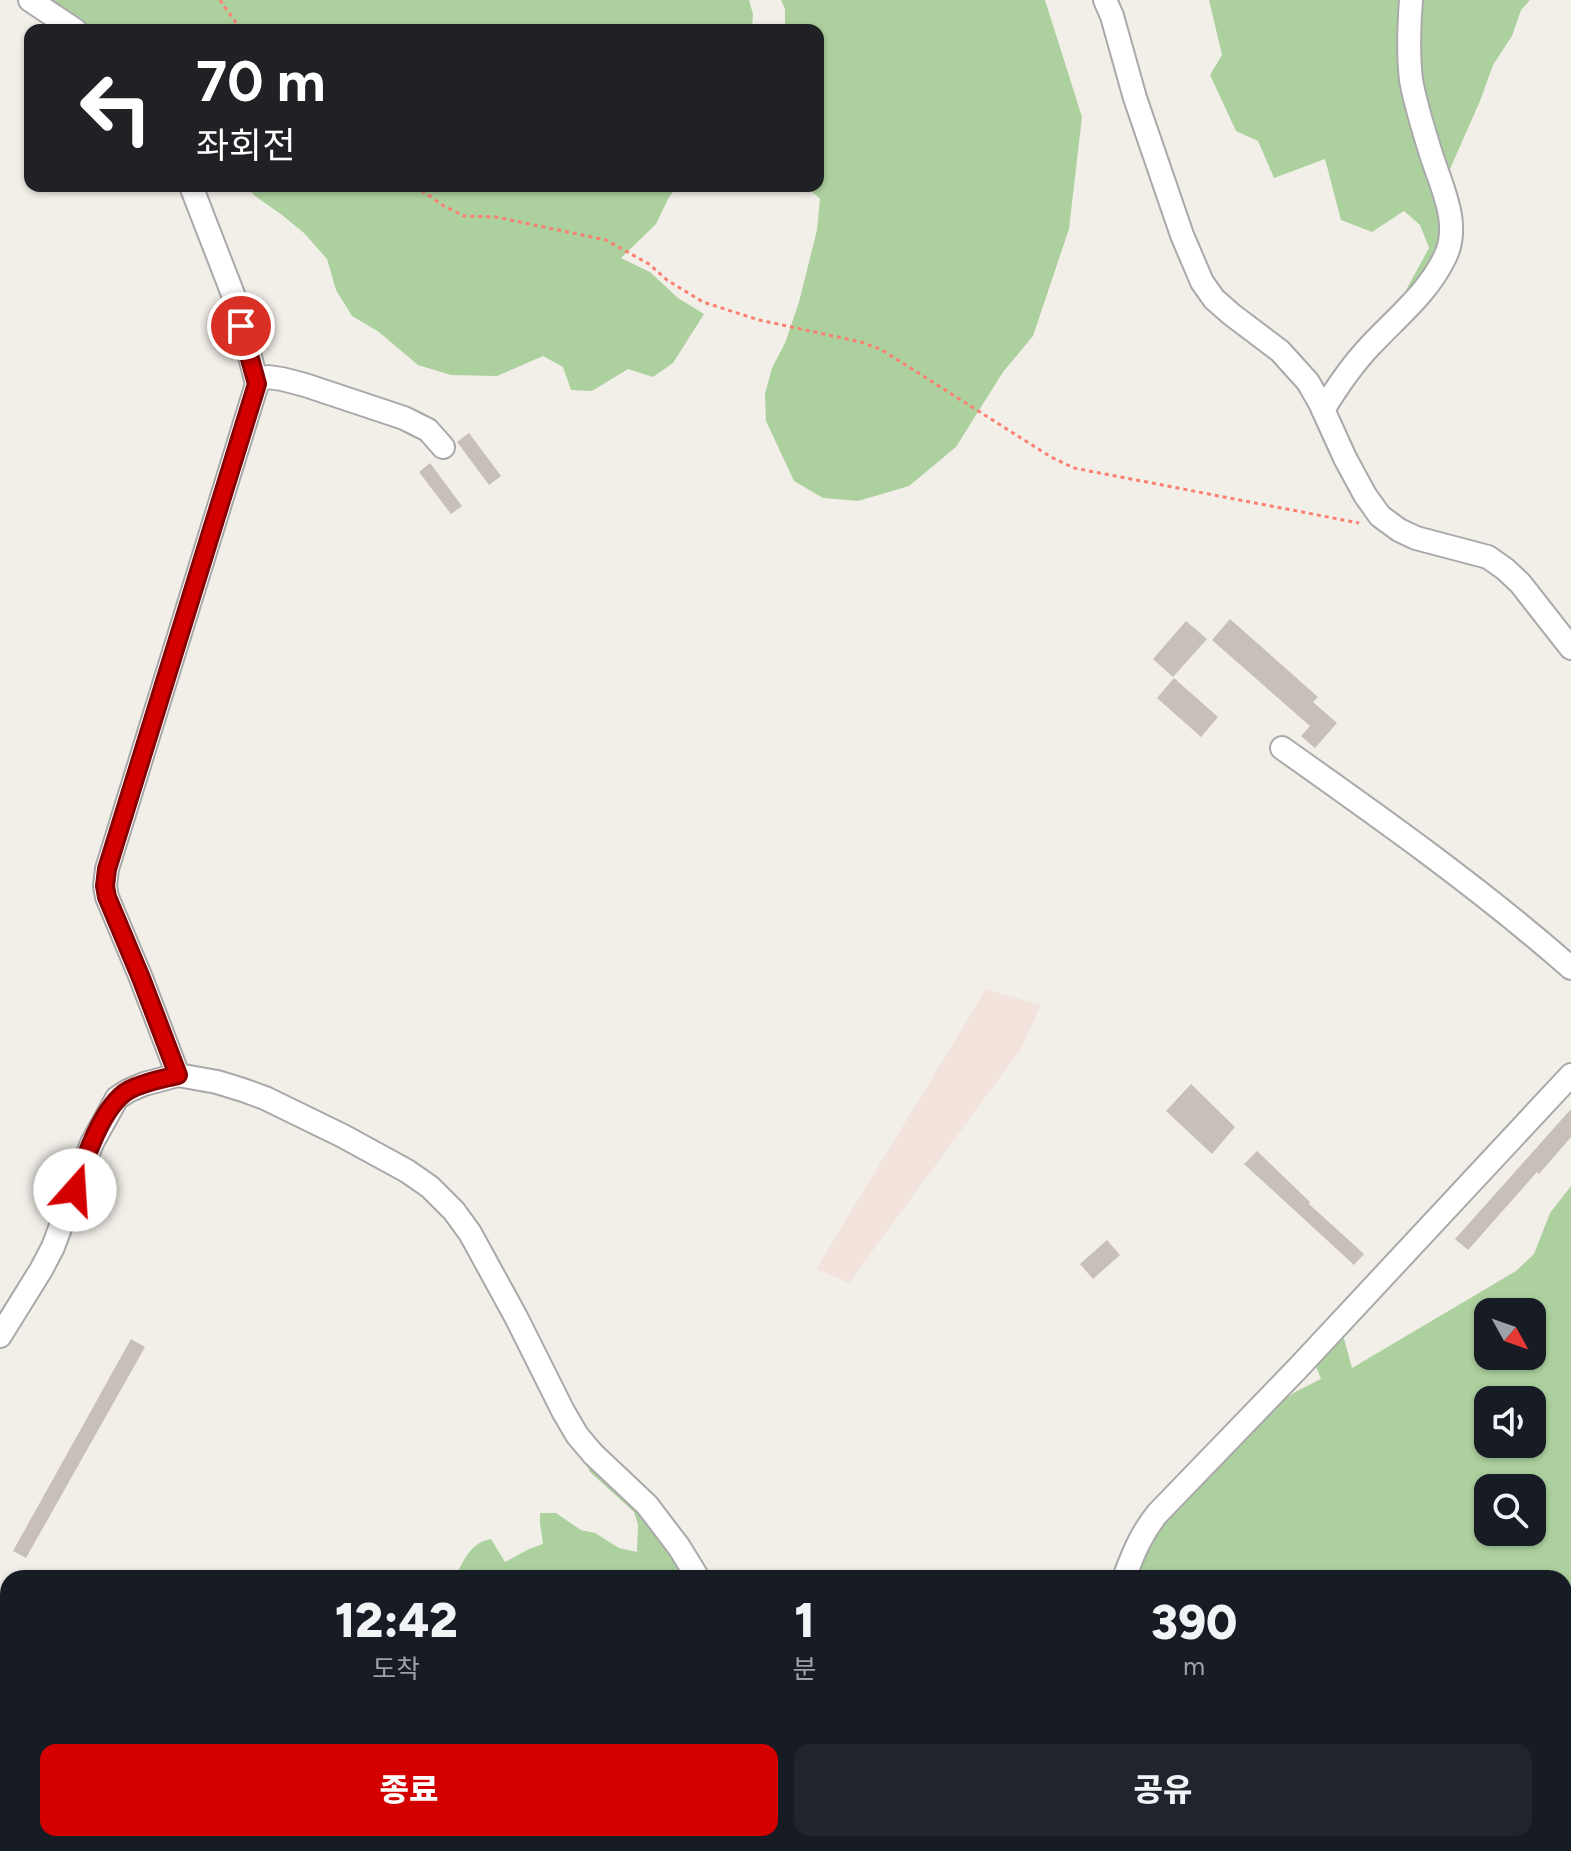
<!DOCTYPE html>
<html lang="ko">
<meta charset="utf-8">
<style>
:root{--surface:#171b24;--page:#20242c;--text:#f1f3f6;--muted:#9ea1a6;--accent:#d40000}
body{margin:0;font-family:Figtree,"Noto Sans KR",sans-serif;background:var(--page);color:var(--text);height:100vh;display:flex;flex-direction:column;font-size:30px;white-space:nowrap}
*{box-sizing:border-box;margin:0}
p{font-size:26px;color:var(--muted)}
.icon{flex:none;width:44px;height:44px;fill:none;stroke:currentColor;stroke-width:2;stroke-linecap:round;stroke-linejoin:round}
.map{position:relative;flex:1;overflow:hidden}
.sheet{position:absolute;left:0px;top:1570px;width:1572px;height:282px;display:flex;flex-direction:column;background:var(--surface);border-radius:24px 24px 0 0;box-shadow:0 2px 6px #0004}
.sheet>*{flex:none}
.banner{position:absolute;left:24px;top:24px;width:800px;height:168px;border-radius:16px;box-shadow:0 2px 6px #0004;background:#202124;color:#fff;overflow:hidden}
.needle{width:52px;rotate:130deg}
.buttons{position:absolute;left:1474px;top:1298px;display:grid;gap:16px}
.buttons a{display:grid;place-items:center;width:72px;height:72px;border-radius:16px;background:var(--surface);box-shadow:0 2px 6px #0004;font-size:40px}
.pin{position:absolute;display:grid;place-items:center;width:68px;height:68px;color:#fff;margin:-34px;border:4px solid #fff;border-radius:50%;box-shadow:0 2px 8px #0007}
.me{position:absolute;width:88px;margin:-44px;rotate:19deg;stroke-linejoin:round;filter:drop-shadow(0 0 6px #0008)}
.turn{display:flex;align-items:center;gap:28px;height:168px;padding:0 40px;font-size:36px}
.turn .icon{width:104px;height:104px;stroke-width:2.5}
.turn b{display:block;font-size:56px;line-height:68px}
.eta{display:flex;justify-content:space-evenly;align-items:center;height:136px;text-align:center}
.eta b{font-size:48px;font-weight:800;line-height:56px}
.action{display:flex;gap:16px;margin-top:auto;padding:16px 40px}
.action a{flex:1;height:92px;border-radius:16px;background:var(--accent);color:#fff;font-size:32px;font-weight:800;line-height:92px;text-align:center}
.action a+a{background:var(--page);color:var(--text)}
.map>svg:first-child{display:block}
</style>
<div class="map">
<svg width="1571" height="1851" viewBox="0 0 1571 1851">
<rect width="100%" height="100%" fill="#f2efe9"/>
<!-- military -->
<path fill="#f3e3dd" d="M 986,989 L 1041,1005 L 1021,1049 L 849,1283 L 816,1269 Z"/>
<!-- forest -->
<path fill="#add19e" fill-rule="evenodd" d="M 43,0 L 749,0 L 753,14 L 752,30 L 85,30 Z
M 781,0 L 1045,0 L 1082,117 L 1069,229 L 1033,336 L 1003,372 L 956,447 L 909,486 L 858,501 L 823,498 L 794,481 L 766,421 L 765,394 L 772,368 L 785,343 L 799,302 L 817,230 L 820,199 L 806,186 L 818,186 L 818,30 L 785,30 L 785,9 Z
M 1209,0 L 1530,0 L 1521,10 L 1512,36 L 1493,65 L 1480,101 L 1439,194 L 1442,253 L 1405,302 L 1405,292 L 1429,248 L 1420,225 L 1404,211 L 1372,232 L 1341,220 L 1325,159 L 1274,178 L 1258,141 L 1236,131 L 1210,75 L 1222,55 Z
M 246,186 L 677,186 L 669,197 L 656,224 L 621,258 L 650,272 L 678,298 L 704,314 L 673,363 L 653,377 L 628,369 L 592,391 L 571,390 L 563,367 L 543,356 L 497,376 L 451,375 L 418,365 L 379,332 L 352,316 L 336,290 L 327,259 L 304,233 L 282,215 L 255,196 Z
M 1571,1186 L 1571,1851 L 1026,1851 L 1026,1844 L 1564,1844 L 1564,1578 L 1130,1578 L 1156,1525 L 1265,1414 L 1295,1392 L 1321,1379 L 1314,1362 L 1343,1335 L 1352,1368 L 1516,1271 L 1534,1254 L 1550,1213 ZM 1488,1312 L 1532,1312 L 1532,1356 L 1488,1356 ZM 1488,1400 L 1532,1400 L 1532,1444 L 1488,1444 ZM 1488,1488 L 1532,1488 L 1532,1532 L 1488,1532 Z
M 592,1461 L 639,1507 L 693,1578 L 455,1578 C 463,1561 471,1542 491,1539 L 505,1562 L 529,1549 L 543,1544 L 540,1524 L 540,1513 L 556,1513 L 581,1530 L 595,1533 L 619,1548 L 637,1552 L 638,1525 L 634,1512 L 590,1472 L 587,1465 Z
M 8,1739 L 8,1844 L 606,1844 L 609,1851 L 0,1851 L 0,1747 Z"/>
<!-- building -->
<path fill="#c7bfb8" d="M 469,433 L 501,476 L 489,485 L 457,442 Z
M 430,463 L 462,506 L 451,514 L 419,472 Z
M 1230,619 L 1318,697 L 1313,702 L 1337,723 L 1315,748 L 1301,736 L 1310,726 L 1212,640 Z
M 1186,621 L 1207,639 L 1173,677 L 1153,659 Z
M 1174,678 L 1218,717 L 1201,737 L 1157,698 Z
M 1191,1084 L 1235,1127 L 1212,1154 L 1166,1111 Z
M 1571,1109 L 1571,1137 L 1539,1174 L 1537,1172 L 1468,1250 L 1455,1239 Z
M 1257,1151 L 1310,1202 L 1309,1204 L 1364,1254 L 1354,1265 L 1244,1164 Z
M 1107,1240 L 1120,1255 L 1093,1279 L 1080,1264 Z
M 131,1339 L 145,1347 L 26,1558 L 13,1551 Z"/>
<g fill="none" stroke-linecap="round" stroke-linejoin="round">
<defs>
<path id="minor" d="M 30,0 L 75,30
M 1105,0 L 1112,16 L 1135,98 L 1182,235 L 1202,282 L 1214,299 L 1231,314 L 1280,351 L 1308,382 L 1320,403 L 1345,458 L 1365,495 L 1380,516 L 1399,530 L 1416,538 L 1488,557 L 1505,569 L 1520,583 L 1571,648
M 191,186 L 236,302 L 257,384
M 1323,410 C 1337,387 1352,365 1370,346 C 1397,317 1428,293 1445,257 C 1461,225 1442,188 1432,157 C 1425,135 1415,102 1411,80 C 1408,54 1409,26 1411,0
M 1282,748 C 1381,818 1480,888 1571,968
M 178,1075 L 141,978 L 107,897 L 105,886 L 107,869 L 257,384 L 262,379 L 268,377 L 282,379 L 305,385 L 404,418 L 428,430 L 443,447
M 0,1336 L 41,1270 L 53,1247 L 92,1143 L 117,1098 L 128,1091 L 144,1084 L 178,1075 L 217,1082 L 243,1090 L 265,1098 L 343,1136 L 407,1171 L 430,1187 L 454,1211 L 470,1233 L 516,1317 L 563,1411 L 577,1435 L 593,1454 L 647,1505 L 679,1547 L 698,1578
M 1124,1578 C 1133,1554 1141,1534 1157,1514 L 1298,1368 L 1571,1075
M 694,1844 L 699,1851
M 1021,1851 L 1022,1844"/>
</defs>
<!-- minor casing -->
<use href="#minor" stroke="#a9a9a9" stroke-width="26"/>
<!-- path -->
<path stroke="#fa8072" stroke-width="3" stroke-dasharray="4 4" stroke-linecap="butt" d="M 220,0 L 241,30
M 415,186 L 444,206 L 464,216 L 496,217 L 606,240 L 649,264 L 667,280 L 703,302 L 759,320 L 861,342 L 882,350 L 1051,457 L 1074,468 L 1359,523"/>
<!-- minor -->
<use href="#minor" stroke="#fff" stroke-width="22"/>
</g>
<g fill="none" stroke-linecap="round" stroke-linejoin="round">
<defs>
<path id="route" d="M 75,1190 C 84,1161 102,1105 129,1090 C 144,1082 162,1079 178,1075 L 141,978 L 107,897 L 105,886 L 107,869 L 257,384 L 241,326"/>
</defs>
<!-- route casing -->
<use href="#route" stroke="#8a0000" stroke-width="20"/>
<!-- route -->
<use href="#route" stroke="#d40000" stroke-width="14"/>
</g>
</svg>
<div class="buttons">
<a><svg class="needle" viewBox="-14 -14 28 28"><path d="M0-13l5 13h-10z" fill="#e53935"/><path d="M0 13l5-13h-10z" fill="#9ea1a6"/></svg></a>
<a><svg class="icon" aria-label="sound" viewBox="0 0 24 24"><path d="M4 9h4l5-4v14l-5-4H4zM17 9q2 3 0 6"/></svg></a>
<a><svg class="icon" aria-label="search" viewBox="0 0 24 24"><circle cx="10" cy="10" r="6"/><path d="M15 15l6 6"/></svg></a>
</div>
<div class="pin" style="left:241px;top:326px;background:#d93025"><svg class="icon" aria-label="arrive" viewBox="0 0 24 24"><path d="M6 21V4h12l-3 4 3 4H6"/></svg></div>
<svg class="me" style="left:75px;top:1190px" viewBox="-20 -20 40 40"><circle r="19" fill="#fff"/><path d="M0-13L10 11 0 6-10 11z" fill="#d40000"/></svg>
<div class="banner">
<div class="turn"><svg class="icon" aria-label="left" viewBox="0 0 24 24"><path d="M17 20v-9H6M10 6l-5 5 5 5"/></svg><div><b>70 m</b>좌회전</div></div>
</div>
<section class="sheet">
<div class="eta">
<div><b>12:42</b><p>도착</p></div>
<div><b>1</b><p>분</p></div>
<div><b>390</b><p>m</p></div>
</div>
<div class="action"><a>종료</a><a>공유</a></div>
</section>
</div>
